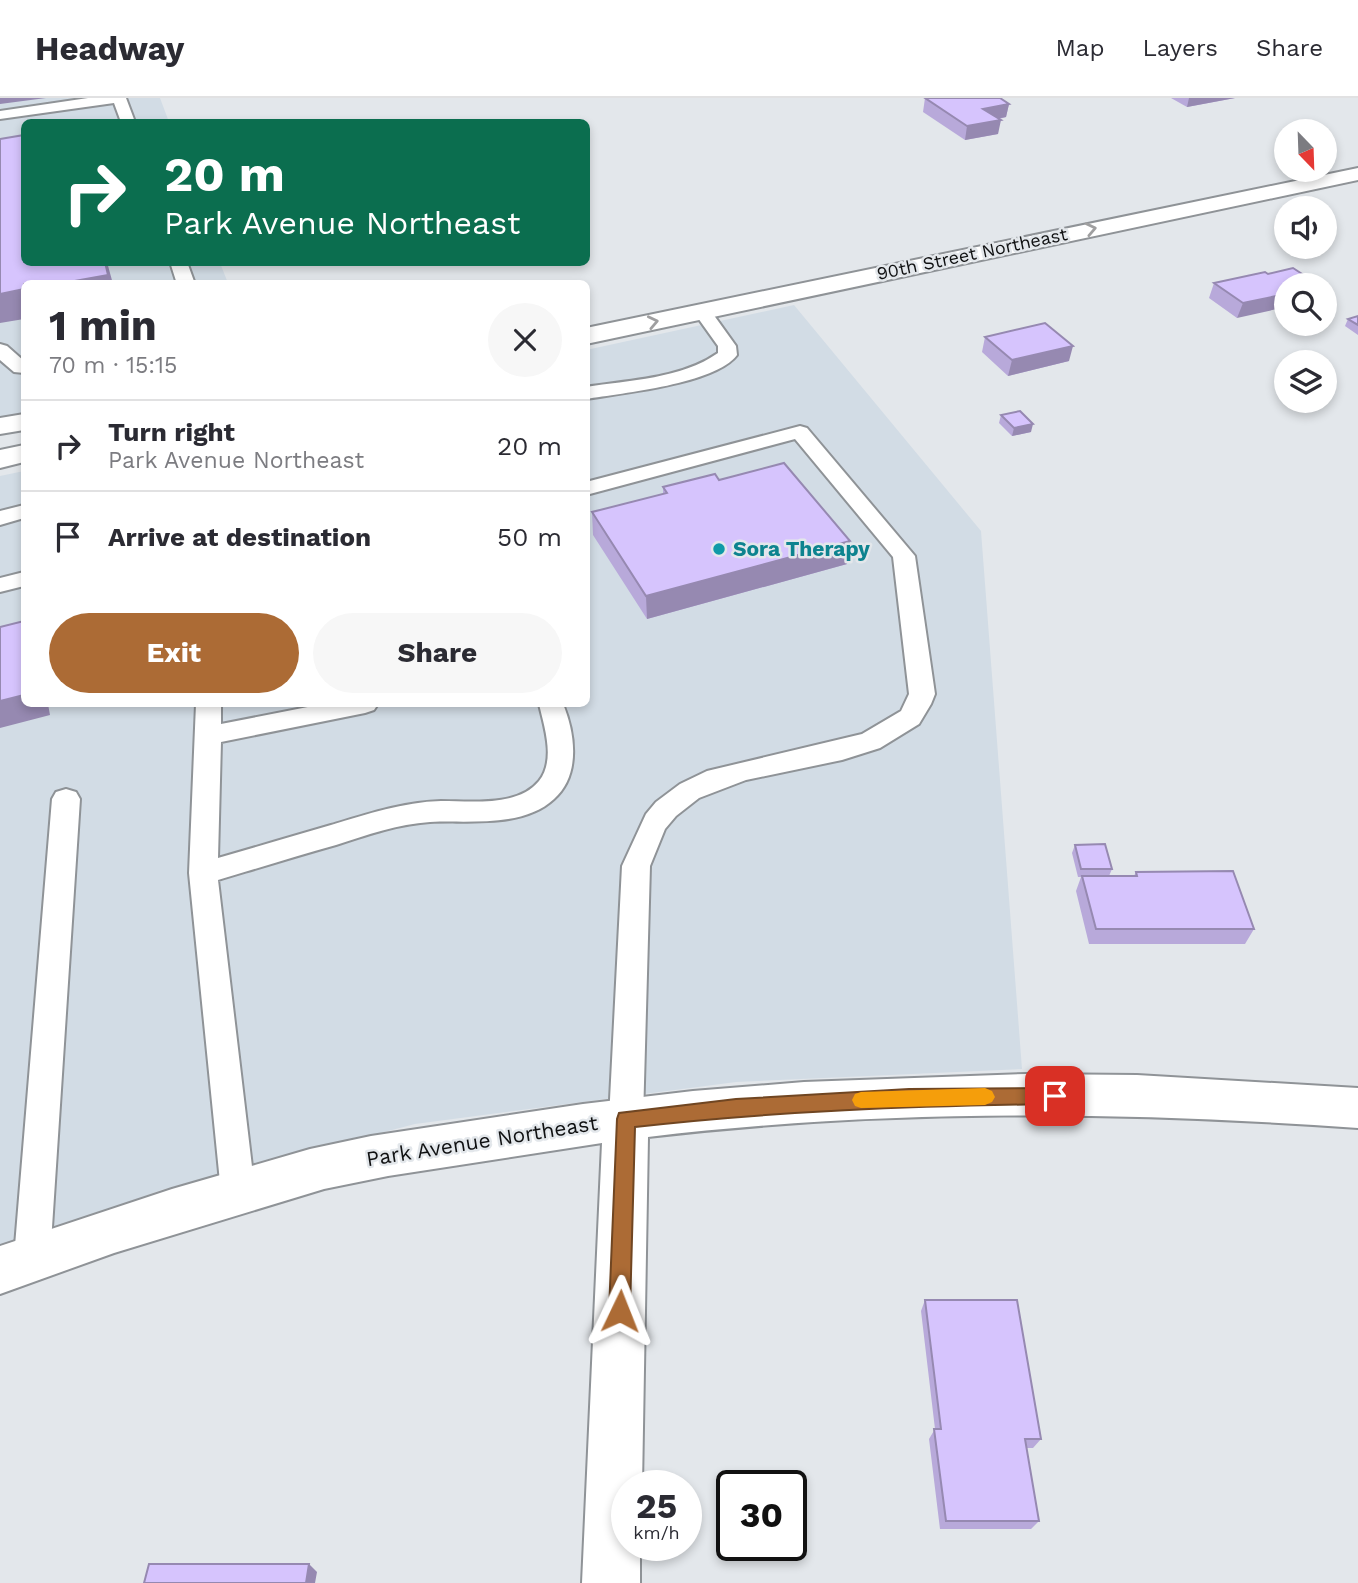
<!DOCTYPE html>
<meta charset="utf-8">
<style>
:root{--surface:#fff;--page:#f7f7f7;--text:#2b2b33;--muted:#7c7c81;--line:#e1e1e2;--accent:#ac6b35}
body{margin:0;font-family:"Work Sans",sans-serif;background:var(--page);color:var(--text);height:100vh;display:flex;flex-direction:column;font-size:26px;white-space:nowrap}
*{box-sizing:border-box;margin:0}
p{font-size:23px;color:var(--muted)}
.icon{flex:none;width:38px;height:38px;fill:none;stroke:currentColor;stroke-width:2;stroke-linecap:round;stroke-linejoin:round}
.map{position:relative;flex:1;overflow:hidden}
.side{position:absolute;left:21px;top:182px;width:569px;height:427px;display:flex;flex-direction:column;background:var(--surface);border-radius:10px;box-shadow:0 4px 10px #0003}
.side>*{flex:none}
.banner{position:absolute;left:21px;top:21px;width:569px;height:147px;border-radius:10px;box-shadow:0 4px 10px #0003;background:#0b6e4f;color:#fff;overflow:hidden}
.needle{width:46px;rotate:157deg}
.controls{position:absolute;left:1274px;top:21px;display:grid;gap:14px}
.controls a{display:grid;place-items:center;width:63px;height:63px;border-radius:50%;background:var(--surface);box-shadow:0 4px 10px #0003;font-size:35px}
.speed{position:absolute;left:611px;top:1372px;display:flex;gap:14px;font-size:35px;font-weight:700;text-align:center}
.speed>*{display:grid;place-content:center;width:91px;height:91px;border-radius:50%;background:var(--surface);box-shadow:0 4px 10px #0003;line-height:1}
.speed small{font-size:18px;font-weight:400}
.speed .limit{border:4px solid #111;border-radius:10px;background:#fff;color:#111}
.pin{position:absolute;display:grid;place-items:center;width:60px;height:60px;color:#fff;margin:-30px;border-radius:14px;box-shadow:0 4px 10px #0006}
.me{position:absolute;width:77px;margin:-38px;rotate:2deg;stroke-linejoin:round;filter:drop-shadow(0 0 5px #0008)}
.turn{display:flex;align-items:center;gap:24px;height:147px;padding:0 28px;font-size:32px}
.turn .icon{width:91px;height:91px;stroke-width:2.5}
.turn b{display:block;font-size:49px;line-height:60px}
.round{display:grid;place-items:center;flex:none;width:74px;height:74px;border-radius:37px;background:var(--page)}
.summary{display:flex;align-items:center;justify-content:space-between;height:119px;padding:0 28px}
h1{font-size:42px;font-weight:700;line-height:52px}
.primary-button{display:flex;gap:14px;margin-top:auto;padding:14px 28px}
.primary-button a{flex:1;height:80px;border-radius:42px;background:var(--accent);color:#fff;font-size:28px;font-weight:700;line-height:80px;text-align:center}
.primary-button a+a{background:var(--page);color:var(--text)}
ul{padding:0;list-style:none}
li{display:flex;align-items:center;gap:21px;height:91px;padding:0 28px;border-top:2px solid var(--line)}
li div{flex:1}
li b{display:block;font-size:26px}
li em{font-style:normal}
header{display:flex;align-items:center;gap:42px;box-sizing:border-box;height:98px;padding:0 35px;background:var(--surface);border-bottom:2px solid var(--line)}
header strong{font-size:33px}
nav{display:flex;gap:38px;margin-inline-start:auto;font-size:24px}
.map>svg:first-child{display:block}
</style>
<header>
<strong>Headway</strong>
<nav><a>Map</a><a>Layers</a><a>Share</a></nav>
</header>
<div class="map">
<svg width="1358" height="1485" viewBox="0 0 1358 1485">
<rect width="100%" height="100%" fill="#e3e7eb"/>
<!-- built -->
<path fill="#d2dce5" d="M 0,0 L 160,0 L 169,24 L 24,24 L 24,164 L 220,165 L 228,185 L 24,186 L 24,317 L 0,321 Z
M 794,207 L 981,433 L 1022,971 L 736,984 L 415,1026 L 161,1092 L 0,1152 L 0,378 L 24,373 L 24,606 L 586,606 L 586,252 Z"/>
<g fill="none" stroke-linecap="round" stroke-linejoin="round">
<defs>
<path id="service" d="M 88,0 L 126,0 L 135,24 L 121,24 L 114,5 L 0,21 L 0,13 Z
M 170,164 L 187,164 L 195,186 L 177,186 Z
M 702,208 L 708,209 L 736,248 L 737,257 C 715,286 623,295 586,301 L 586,289 C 629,282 681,281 718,255 L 718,248 L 693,213 Z
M 0,246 L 7,248 L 24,263 L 24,275 L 14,274 L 0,262 Z
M 800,328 L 807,330 L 915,458 L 935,596 L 931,606 L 919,626 L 880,650 L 842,662 L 746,682 L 699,700 L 676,718 L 665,731 L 650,768 L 643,1021 L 638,1032 L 626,1036 L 614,1032 L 609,1021 L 622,768 L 646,716 L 656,704 L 680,686 L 707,673 L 862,636 L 901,613 L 909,596 L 893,459 L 795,341 L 586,397 L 586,384 Z
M 24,407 L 24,420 L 0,427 L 0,413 Z
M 24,474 L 24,488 L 0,494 L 0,480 Z
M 196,606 L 221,606 L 221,626 L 323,606 L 378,606 L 374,612 L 365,615 L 221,644 L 218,760 C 256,749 293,738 331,727 C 368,716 403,704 441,703 C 471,703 518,709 539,683 C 556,662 544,628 539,606 L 563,606 C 575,635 581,677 554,701 C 523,730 469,722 430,724 C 398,726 367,737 336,747 C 297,758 258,770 218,782 L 255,1094 L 250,1106 L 238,1110 L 226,1106 L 221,1094 L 189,775 Z
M 66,691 L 76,694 L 80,701 L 50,1160 L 45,1172 L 32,1178 L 19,1172 L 14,1160 L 52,701 L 56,694 Z"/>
<path id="minor" d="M 1026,976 L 1137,977 L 1358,990 L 1358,1030 C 1121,1013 885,1011 648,1039 L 642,1388 L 626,1388 L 626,1447 L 640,1447 L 640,1485 L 582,1485 L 602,1045 L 388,1078 L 324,1091 L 114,1155 L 0,1196 L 0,1148 L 172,1091 L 310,1051 L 371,1038 L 583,1006 L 693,993 L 804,984 Z"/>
<path id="secondary" d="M 1358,70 L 1358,82 L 586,246 L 586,230 Z
M 24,316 L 24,332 L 0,336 L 0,320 Z
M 24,347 L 24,364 L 0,370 L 0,352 Z"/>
</defs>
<!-- service casing -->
<use href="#service" stroke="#8f9397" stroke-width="4"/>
<!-- minor casing -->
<use href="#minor" stroke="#8f9397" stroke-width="4"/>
<!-- secondary casing -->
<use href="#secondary" stroke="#8f9397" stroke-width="4"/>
<!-- service -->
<use href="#service" fill="#fff" fill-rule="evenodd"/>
<!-- minor -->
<use href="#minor" fill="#fff" fill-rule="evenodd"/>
<!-- secondary -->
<use href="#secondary" fill="#fff" fill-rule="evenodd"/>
</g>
<!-- wall -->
<path fill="#b8a9da" d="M 925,0 L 1009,6 L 1006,19 L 999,21 L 998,36 L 965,42 L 923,14 Z
M 1171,0 L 1235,0 L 1187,9 Z
M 1268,176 L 1237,220 L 1209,200 L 1214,185 Z
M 1358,218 L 1358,237 L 1345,228 L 1348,221 Z
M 985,239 L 1069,263 L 1008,278 L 982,254 Z
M 1001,317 L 1031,334 L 1012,338 L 999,325 Z
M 719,382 L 847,466 L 647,521 L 593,437 L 592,414 L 663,396 L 663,389 Z
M 462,606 L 519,606 L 463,609 Z
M 1075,747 L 1112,771 L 1109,778 L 1134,778 L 1136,774 L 1254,831 L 1245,846 L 1089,846 L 1076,793 L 1081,779 L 1078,779 L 1072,755 Z
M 925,1202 L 1041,1341 L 1033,1350 L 1026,1350 L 1039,1423 L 1031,1431 L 940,1431 L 929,1341 L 935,1331 L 921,1213 Z"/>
<!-- shaded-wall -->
<path fill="#9689b1" d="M 0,0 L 46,0 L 0,6 Z
M 1189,0 L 1235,0 L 1187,9 Z
M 1009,6 L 1006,19 L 981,24 L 983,11 Z
M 1001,22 L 998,36 L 965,42 L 967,28 Z
M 105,164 L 107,164 L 113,186 L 58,186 Z
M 24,191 L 24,221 L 0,225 L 0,196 Z
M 1286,196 L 1286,209 L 1237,220 L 1243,205 Z
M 1073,248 L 1069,263 L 1008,278 L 1012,262 Z
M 1033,326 L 1031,334 L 1012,338 L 1014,330 Z
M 850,443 L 847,466 L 647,521 L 646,498 Z
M 24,597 L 24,606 L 48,606 L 50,617 L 0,630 L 0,603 Z
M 309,1466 L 317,1474 L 315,1485 L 306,1485 Z"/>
<!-- building -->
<path fill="#d6c4fd" stroke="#9689b1" stroke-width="2" d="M 925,0 L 1000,0 L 1009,6 L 983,11 L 1001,22 L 967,28 Z
M 24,37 L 24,164 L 105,164 L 108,177 L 58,186 L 24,186 L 24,191 L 0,196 L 0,41 Z
M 1293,170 L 1319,187 L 1286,187 L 1286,196 L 1243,205 L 1214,185 L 1265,174 L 1268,176 Z
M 1358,218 L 1358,227 L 1348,221 Z
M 1045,225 L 1073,248 L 1012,262 L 985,239 Z
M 1020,313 L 1033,326 L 1014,330 L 1001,317 Z
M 784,365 L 850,443 L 646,498 L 592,414 L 667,395 L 663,389 L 715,376 L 719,382 Z
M 24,523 L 24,597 L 0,603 L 0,529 Z
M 1105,746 L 1112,771 L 1081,771 L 1075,747 Z
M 1233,773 L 1254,831 L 1096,831 L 1082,778 L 1137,778 L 1136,774 Z
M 925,1202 L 1017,1202 L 1041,1341 L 1025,1341 L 1039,1423 L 946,1423 L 934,1331 L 941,1331 Z
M 149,1466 L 309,1466 L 306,1485 L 144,1485 Z"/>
<!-- one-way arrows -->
<defs><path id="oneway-chevron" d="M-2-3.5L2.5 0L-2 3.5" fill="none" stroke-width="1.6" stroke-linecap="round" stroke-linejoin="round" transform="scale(1.75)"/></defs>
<g stroke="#9f9fa0">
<use href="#oneway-chevron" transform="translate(1091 131) rotate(-12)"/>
<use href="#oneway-chevron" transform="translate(653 224) rotate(-12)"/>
</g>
<!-- route -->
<path fill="#ac6b35" stroke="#704622" stroke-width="2" d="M 1055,990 L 1061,992 L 1064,998 L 1061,1004 L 1055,1006 C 914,1008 775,1013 635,1029 L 630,1213 L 627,1220 L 620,1223 L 612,1220 L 609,1213 L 617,1021 L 619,1015 L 736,1001 L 909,991 Z"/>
<!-- slow -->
<path fill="#f59e0b" d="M 985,990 L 992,993 L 995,999 L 992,1004 L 985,1007 L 861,1010 L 855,1008 L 852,1002 L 855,996 L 861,994 Z"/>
<!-- markers -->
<circle fill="#0f9aa8" stroke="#e3e7eb" stroke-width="2.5" cx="719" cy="451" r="7"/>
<g text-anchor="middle" stroke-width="5" stroke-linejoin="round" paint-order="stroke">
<!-- far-street labels -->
<g font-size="18" fill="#0f1011" stroke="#e3e7eb">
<text transform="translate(972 156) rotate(-12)" y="6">90th Street Northeast</text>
</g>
<!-- culture labels -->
<g font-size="21" font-weight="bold" fill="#0d838f" stroke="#e3e7eb" text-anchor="start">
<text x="733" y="458">Sora Therapy</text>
</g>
<!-- street labels -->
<g font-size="21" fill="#0f1011" stroke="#e3e7eb">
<text transform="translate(482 1043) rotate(-9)" y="7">Park Avenue Northeast</text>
</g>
</g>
</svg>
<div class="controls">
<a><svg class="needle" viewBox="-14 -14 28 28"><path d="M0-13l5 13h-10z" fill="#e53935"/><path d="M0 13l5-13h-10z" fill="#7c7c81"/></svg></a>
<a><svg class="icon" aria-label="sound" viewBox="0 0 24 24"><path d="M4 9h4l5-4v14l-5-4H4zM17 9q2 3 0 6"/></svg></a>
<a><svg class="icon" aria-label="search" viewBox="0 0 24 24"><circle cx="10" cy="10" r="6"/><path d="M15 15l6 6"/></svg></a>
<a><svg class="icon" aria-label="layers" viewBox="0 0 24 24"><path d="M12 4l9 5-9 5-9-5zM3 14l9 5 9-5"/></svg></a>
</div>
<div class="speed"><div>25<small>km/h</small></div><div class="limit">30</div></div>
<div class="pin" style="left:1055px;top:998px;background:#d93025"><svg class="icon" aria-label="arrive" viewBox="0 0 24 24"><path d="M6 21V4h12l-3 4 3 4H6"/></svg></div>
<svg class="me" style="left:620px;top:1213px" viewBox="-20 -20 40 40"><path d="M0-17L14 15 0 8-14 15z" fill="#ac6b35" stroke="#fff" stroke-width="4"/></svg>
<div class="banner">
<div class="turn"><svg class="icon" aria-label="right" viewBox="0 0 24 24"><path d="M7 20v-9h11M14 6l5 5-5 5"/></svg><div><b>20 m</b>Park Avenue Northeast</div></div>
</div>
<section class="side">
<div class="summary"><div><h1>1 min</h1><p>70 m · 15:15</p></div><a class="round"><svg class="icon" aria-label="close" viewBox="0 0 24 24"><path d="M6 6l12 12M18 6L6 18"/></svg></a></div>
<ul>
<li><svg class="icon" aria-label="right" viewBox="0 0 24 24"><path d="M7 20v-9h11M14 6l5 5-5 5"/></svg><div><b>Turn right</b><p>Park Avenue Northeast</p></div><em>20 m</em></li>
<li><svg class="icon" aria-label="arrive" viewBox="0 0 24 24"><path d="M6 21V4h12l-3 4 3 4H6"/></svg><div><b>Arrive at destination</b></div><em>50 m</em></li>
</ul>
<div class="primary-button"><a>Exit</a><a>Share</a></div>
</section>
</div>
